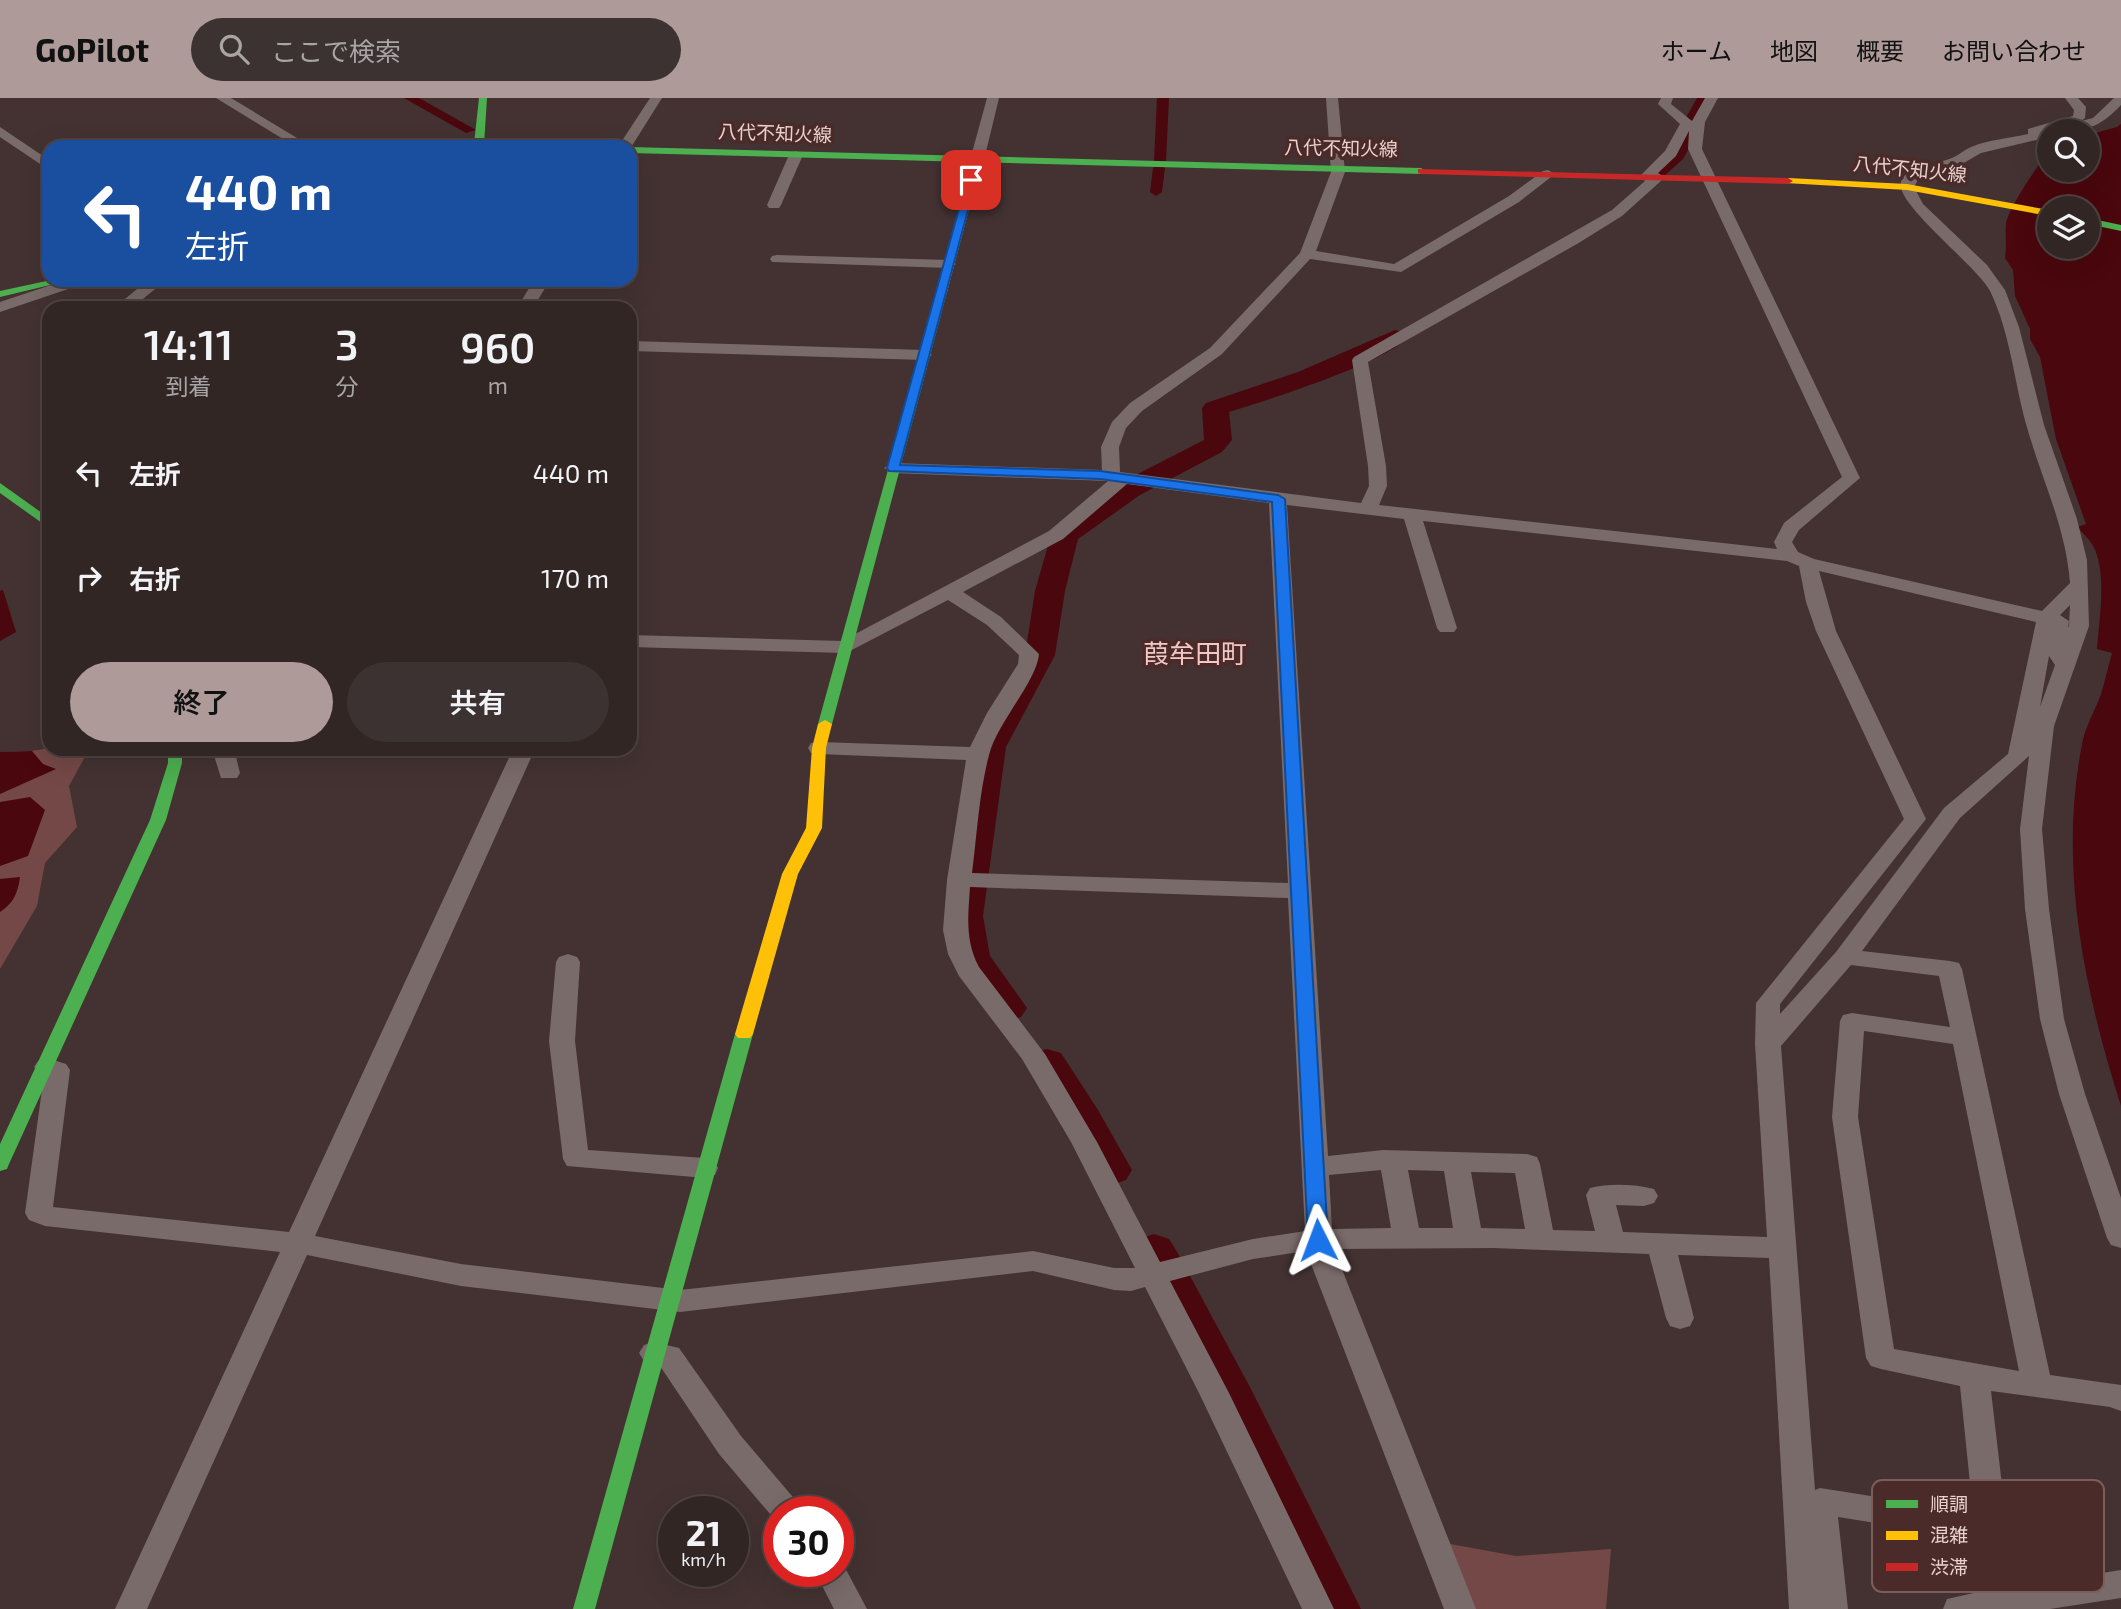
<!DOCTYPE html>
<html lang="ja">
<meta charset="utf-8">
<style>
:root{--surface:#322625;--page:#3d3232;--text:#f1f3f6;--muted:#a8a5a7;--line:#4d4342;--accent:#ae9a98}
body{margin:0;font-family:"Exo 2","Noto Sans JP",sans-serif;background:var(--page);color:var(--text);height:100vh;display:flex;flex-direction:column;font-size:26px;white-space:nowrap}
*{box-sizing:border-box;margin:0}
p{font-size:23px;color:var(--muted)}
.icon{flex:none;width:38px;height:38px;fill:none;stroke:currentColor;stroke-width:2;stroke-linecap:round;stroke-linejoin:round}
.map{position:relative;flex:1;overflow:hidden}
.side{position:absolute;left:42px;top:203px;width:595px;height:455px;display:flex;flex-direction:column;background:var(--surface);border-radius:21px;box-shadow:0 7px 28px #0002,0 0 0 2px var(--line)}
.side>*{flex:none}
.guide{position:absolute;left:42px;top:42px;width:595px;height:147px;border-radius:21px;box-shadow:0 7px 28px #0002,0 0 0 2px var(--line);background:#1a4fa0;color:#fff;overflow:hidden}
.fabs{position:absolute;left:2037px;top:21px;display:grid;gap:14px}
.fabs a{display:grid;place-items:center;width:63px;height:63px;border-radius:50%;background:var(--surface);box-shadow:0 7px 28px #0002,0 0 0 2px var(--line);font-size:35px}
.speed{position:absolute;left:658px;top:1398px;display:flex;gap:14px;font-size:35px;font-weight:700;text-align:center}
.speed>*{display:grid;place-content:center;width:91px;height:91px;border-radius:50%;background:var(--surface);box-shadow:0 7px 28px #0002,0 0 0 2px var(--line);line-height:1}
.speed small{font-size:18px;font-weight:400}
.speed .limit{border:10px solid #d22;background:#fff;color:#111}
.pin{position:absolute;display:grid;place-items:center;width:60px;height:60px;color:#fff;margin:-30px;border-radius:14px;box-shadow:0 4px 10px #0006}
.me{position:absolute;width:77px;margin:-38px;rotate:357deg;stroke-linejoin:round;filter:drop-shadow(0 0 5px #0008)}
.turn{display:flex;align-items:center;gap:24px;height:147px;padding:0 28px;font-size:32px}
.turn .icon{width:91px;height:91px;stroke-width:2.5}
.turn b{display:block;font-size:49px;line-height:60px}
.eta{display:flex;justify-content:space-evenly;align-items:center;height:119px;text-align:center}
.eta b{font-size:42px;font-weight:600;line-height:49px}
.action{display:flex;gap:14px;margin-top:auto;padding:14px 28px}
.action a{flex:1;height:80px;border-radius:42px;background:var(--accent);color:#111;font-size:28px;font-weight:600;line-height:80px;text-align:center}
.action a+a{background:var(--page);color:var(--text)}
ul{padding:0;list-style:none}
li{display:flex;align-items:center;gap:21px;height:105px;padding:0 28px}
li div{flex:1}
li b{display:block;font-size:26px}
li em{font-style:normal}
header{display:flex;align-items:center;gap:42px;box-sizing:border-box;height:98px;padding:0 35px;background:var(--accent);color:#111}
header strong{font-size:33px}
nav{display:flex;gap:38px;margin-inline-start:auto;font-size:24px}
.search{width:490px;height:63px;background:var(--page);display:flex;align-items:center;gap:18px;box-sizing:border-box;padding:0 24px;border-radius:38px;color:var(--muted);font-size:26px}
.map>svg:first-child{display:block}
</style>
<header>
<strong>GoPilot</strong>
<div class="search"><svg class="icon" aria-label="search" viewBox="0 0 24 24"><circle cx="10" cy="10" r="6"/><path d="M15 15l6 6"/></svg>ここで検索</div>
<nav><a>ホーム</a><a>地図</a><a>概要</a><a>お問い合わせ</a></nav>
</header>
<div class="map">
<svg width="2121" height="1511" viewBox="0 0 2121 1511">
<rect width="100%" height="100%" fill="#433231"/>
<!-- green -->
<path fill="#744846" d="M 49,650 L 79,651 L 86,657 L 69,688 L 77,729 L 45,765 L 37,808 L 0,871 L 0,654 L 32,653 Z
M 1434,1443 L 1516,1458 L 1611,1451 L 1606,1511 L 1470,1511 Z"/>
<!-- water -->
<path fill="#4a070d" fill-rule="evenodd" d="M 2121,26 L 2121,1008 C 2084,891 2058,769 2082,646 C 2085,629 2095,613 2101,596 C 2105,583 2108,569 2112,555 L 2097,551 C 2099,522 2108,472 2092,446 C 2088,440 2082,434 2077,429 L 2086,426 L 2056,341 L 2040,259 L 2030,241 L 2030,231 L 2015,198 L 2013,172 L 2005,160 C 2007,148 2005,138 2006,126 C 2007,112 2039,65 2049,54 L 2049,72 L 2088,72 L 2088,37 L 2117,29 ZM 2049,110 L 2088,110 L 2088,149 L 2049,149 Z
M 3,492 L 16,534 L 0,543 L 0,493 Z
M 32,653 L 43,666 L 56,671 L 0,696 L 0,654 Z
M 30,699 L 45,712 L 28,758 L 0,768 L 0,704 Z
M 20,779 C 18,794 14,805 0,814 L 0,781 Z"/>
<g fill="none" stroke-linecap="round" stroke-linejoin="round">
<!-- canal -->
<path fill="#4a070d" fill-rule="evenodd" d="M 404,0 L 419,0 L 476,32 L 466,35 Z
M 1157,0 L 1169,0 L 1166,63 L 1161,67 L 1165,70 L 1162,94 L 1156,98 L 1150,94 L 1153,70 L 1158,66 L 1154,63 Z"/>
<!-- river -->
<path fill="#4a070d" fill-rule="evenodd" d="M 1697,0 L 1717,0 L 1683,61 L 1663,79 L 1649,79 L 1645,75 L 1665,57 Z
M 1395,232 L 1404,234 L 1407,239 C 1391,263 1262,304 1229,314 L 1232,342 L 1222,354 L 1140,397 L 1078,441 L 1065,493 L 1055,557 L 1006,649 L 983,818 L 990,858 L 1027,910 L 1021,919 L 1008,923 L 995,919 L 953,859 L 947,818 L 974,649 L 1025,557 L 1035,493 L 1051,437 L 1055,431 L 1120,385 L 1204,342 L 1202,310 L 1206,305 L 1298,274 Z
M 1047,951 L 1061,955 L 1098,1012 L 1132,1072 L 1126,1082 L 1111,1087 L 1096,1082 L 1065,1025 L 1027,964 L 1033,955 Z
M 1154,1136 L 1169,1141 L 1176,1152 L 1251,1291 L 1361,1511 L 1311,1511 L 1205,1291 L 1132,1152 L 1139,1141 Z"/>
<!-- street -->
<path fill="#796b6a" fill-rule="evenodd" d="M 216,0 L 231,0 L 312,49 L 296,49 Z
M 650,0 L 662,0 L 630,51 L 630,49 L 618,49 Z
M 987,0 L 999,0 L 984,62 L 977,66 L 970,62 Z
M 1326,0 L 1338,0 L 1345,74 L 1316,153 L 1394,166 L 1509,98 L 1543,73 L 1548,72 L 1555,76 L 1519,104 L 1401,174 L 1310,161 L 1222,256 L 1142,313 L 1126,330 L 1119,349 L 1120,374 L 1361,405 L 1369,388 L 1368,368 L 1352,262 L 1354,259 L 1612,112 L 1645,83 L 1639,79 L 1665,53 L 1680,26 L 1658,6 L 1661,0 L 1673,0 L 1671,6 L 1692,23 L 1705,0 L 1718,0 L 1705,24 L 1702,51 L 1860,380 L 1799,432 L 1792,444 L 1798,454 L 1814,461 L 2042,513 L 2070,485 C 2066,429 2041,380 2026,326 C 2014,282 2010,234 1990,193 C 1977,168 1894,105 1901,84 C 1906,68 1939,66 1952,60 C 1959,57 1964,52 1971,49 C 1988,42 2010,40 2028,36 L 2028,31 L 2073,18 L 2074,12 L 2065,0 L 2078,0 L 2086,9 L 2085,20 L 2081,23 L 2093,20 L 2114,0 L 2121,0 L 2121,7 C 2103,26 2090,33 2063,33 L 2063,29 L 2049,33 L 2049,39 L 1981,55 L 1962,66 L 1919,80 L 1914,89 L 1923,106 L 1987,167 L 2005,192 L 2019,229 L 2044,327 L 2077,421 L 2087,462 L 2089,528 L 2054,628 L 2042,731 L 2049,811 L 2064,921 L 2085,996 L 2121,1100 L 2121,1150 L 2111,1147 L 2107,1140 L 2059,996 L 2040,921 L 2025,811 L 2020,731 L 2029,658 L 1960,720 L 1862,853 L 1950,863 L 1959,865 L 1962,871 L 2050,1277 L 2121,1287 L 2121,1313 L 2110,1309 L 1991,1293 L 2007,1430 L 2019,1488 L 2121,1472 L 2121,1500 L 2050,1511 L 1943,1511 L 1947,1501 L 1987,1492 L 1977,1441 L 1838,1419 L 1848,1511 L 1789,1511 L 1769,1160 L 1678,1157 L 1694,1220 L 1690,1228 L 1680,1231 L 1670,1228 L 1666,1220 L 1649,1156 L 1493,1150 L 1334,1151 L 1476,1511 L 1444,1511 L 1306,1153 L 1253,1161 L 1170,1183 L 1229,1295 L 1334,1511 L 1302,1511 L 1199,1295 L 1145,1189 L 1131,1193 L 1114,1192 L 1033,1173 L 680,1214 L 461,1188 L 307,1157 L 147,1511 L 115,1511 L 280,1154 L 45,1128 L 29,1122 L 25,1115 L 44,977 L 38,975 L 34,969 L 38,963 L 47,960 L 66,966 L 70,972 L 53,1109 L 289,1134 L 513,651 L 535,651 L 315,1138 L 461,1166 L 680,1192 L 1033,1153 L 1114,1170 L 1135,1170 L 1071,1044 L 1022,961 L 959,878 L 948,856 L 943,832 L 947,782 L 966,662 L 819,656 L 811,655 L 808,650 L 811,645 L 819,644 L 970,649 L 987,615 L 1018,566 L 1019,557 L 987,527 L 948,502 L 846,555 L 630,549 L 630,537 L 842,543 L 1049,433 L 1108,383 L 893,375 L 884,370 L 893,365 L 1102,372 L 1101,349 L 1112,324 L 1130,305 L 1210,250 L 1300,155 L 1331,74 ZM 1689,33 L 1688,51 L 1842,379 L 1784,425 L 1774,444 L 1777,451 L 1379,407 L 1387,388 L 1386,368 L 1368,264 L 1577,146 L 1622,118 L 1662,82 L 1664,79 L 1658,75 L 1676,58 ZM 1127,386 L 1269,405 L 1288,785 L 972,775 C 977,737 979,695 989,657 C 997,625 1037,583 1039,556 L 1001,519 L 963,494 L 1063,441 ZM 1287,407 L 1404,421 L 1437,530 L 1440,534 L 1454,534 L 1457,530 L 1423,423 L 1787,463 L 1799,468 L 1806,504 L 1816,533 L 1904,721 L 1756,905 L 1755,946 L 1767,1139 L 1623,1134 L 1616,1107 L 1644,1108 L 1654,1105 L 1658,1098 L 1654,1091 C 1635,1086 1609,1085 1590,1090 L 1586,1097 L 1595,1133 L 1553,1132 L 1540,1066 L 1537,1059 L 1527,1056 L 1383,1052 L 1328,1058 ZM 1819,473 L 2036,524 L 2008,656 L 1944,710 L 1836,854 L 1780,916 L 1780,906 L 1926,721 L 1836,533 ZM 2070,507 L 2069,528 L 2068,530 L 2069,523 L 2060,517 ZM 2049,558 L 2055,567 L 2040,609 ZM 970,789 L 1288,800 L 1305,1133 L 1253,1141 L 1160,1164 L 1097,1044 L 1045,956 L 979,869 C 965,843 968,818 970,789 ZM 1851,867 L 1939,878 L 1950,929 L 1852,915 L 1843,917 L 1840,923 L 1832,1019 L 1866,1260 L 1871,1268 L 1881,1271 L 1960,1288 L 1973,1414 L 1820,1390 L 1815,1392 L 1781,948 ZM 1864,933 L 1953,946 L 2019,1273 L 1894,1251 L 1858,1019 ZM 1381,1072 L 1391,1130 L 1332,1131 L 1329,1077 ZM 1408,1072 L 1444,1073 L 1453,1130 L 1419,1130 ZM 1471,1074 L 1515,1075 L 1525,1131 L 1481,1130 Z
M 0,29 L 49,62 L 49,72 L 0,39 Z
M 796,53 L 803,57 L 781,107 L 779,110 L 769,110 L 767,107 L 789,57 Z
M 777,157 L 949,162 L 956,166 L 949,170 L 772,164 L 770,161 L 772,158 Z
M 66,182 L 89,182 L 86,185 L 0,214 L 0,204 Z
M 148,182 L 166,182 L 132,210 L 114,210 Z
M 534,182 L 550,182 L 533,210 L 517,210 Z
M 630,243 L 924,252 L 932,257 L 924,262 L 630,253 Z
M 212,651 L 234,651 L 240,675 L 237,680 L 221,680 Z
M 568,856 L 577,859 L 580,864 L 575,943 L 588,1052 L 705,1060 L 715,1063 L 718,1070 L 715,1077 L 705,1080 L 567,1068 L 563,1061 L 549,943 L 556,864 L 559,859 Z
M 654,1244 L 679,1250 L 741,1338 L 798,1405 L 803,1414 L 779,1414 L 779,1424 L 776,1423 L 719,1356 L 660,1268 L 644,1263 L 639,1255 L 644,1247 Z
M 838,1463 L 842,1464 L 867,1511 L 834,1511 L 815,1474 L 838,1474 Z"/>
<!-- fast -->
<path fill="#4caf50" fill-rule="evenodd" d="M 479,0 L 487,0 L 484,47 L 471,49 L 474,46 Z
M 630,49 L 1421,70 L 1426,73 L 1421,76 L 630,55 Z
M 2088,120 L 2121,127 L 2121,133 L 2088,126 Z
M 51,182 L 71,182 L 0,199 L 0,193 Z
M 942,191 L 947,194 L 832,626 L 830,629 L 820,629 L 818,626 L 937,194 Z
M 0,385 L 49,420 L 49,430 L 0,395 Z
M 168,651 L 182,651 L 182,665 L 166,722 L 9,1066 L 7,1071 L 0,1073 L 0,1046 L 150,722 L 168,665 Z
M 744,930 L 750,932 L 753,936 L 595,1511 L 573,1511 L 735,936 L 738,932 Z"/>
<!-- slow -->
<path fill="#ffc107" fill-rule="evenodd" d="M 974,60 L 982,62 L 947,194 L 942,197 L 937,194 Z
M 1788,80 L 1907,86 L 2049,112 L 2049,118 L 1907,92 L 1785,85 L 1783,83 Z
M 825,622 L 832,626 L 826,650 L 822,730 L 798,776 L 753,936 L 750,940 L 738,940 L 735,936 L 782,776 L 806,730 L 812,650 L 818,626 Z"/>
<!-- jam -->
<path fill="#c62828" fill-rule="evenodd" d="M 1418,71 L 1788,80 L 1793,83 L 1788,86 L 1421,76 L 1418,75 Z"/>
</g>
<!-- route -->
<path fill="#1a73e8" stroke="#114b97" stroke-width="2" d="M 971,79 L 976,82 L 900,367 L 1100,373 L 1278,397 L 1285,401 L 1328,1142 L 1325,1147 L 1318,1149 L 1311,1147 L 1308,1142 L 1272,404 L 1100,381 L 889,373 L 887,370 L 967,82 Z"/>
<g text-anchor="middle" stroke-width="7" stroke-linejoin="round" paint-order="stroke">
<!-- far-street labels -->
<g font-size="19" fill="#e8d2d0" stroke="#4b2b29">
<text transform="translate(775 35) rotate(2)" y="7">八代不知火線</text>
<text transform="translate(1341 50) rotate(1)" y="7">八代不知火線</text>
<text transform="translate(1910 71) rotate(6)" y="7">八代不知火線</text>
</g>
<!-- quarter labels -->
<g font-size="26" fill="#f3c8c4" stroke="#4b2b29">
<text x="1195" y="565">葭牟田町</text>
</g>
</g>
<!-- legend -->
<rect x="1872" y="1382" width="232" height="112" rx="10" fill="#4b2b29" stroke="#7a5d5b" stroke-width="2"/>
<rect x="1886" y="1402" width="32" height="8" fill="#4caf50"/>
<rect x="1886" y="1433" width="32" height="9" fill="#ffc107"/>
<rect x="1886" y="1465" width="32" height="8" fill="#c62828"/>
<g font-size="19" fill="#e8d2d0">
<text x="1930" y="1413">順調</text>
<text x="1930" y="1444">混雑</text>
<text x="1930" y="1476">渋滞</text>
</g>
</svg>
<div class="fabs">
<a><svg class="icon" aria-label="search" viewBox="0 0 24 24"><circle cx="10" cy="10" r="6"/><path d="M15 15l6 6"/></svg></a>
<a><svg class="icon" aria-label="layers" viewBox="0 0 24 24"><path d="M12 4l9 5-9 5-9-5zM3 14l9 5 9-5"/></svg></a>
</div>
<div class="speed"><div>21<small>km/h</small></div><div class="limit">30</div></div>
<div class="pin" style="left:971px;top:82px;background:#d93025"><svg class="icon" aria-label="arrive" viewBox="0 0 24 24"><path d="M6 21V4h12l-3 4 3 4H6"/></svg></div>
<svg class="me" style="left:1318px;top:1142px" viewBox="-20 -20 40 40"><path d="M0-17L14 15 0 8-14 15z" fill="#1a73e8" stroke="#fff" stroke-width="4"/></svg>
<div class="guide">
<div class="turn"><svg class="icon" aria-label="left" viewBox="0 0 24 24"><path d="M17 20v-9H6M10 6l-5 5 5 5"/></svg><div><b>440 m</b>左折</div></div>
</div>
<section class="side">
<div class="eta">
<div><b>14:11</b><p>到着</p></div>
<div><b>3</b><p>分</p></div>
<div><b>960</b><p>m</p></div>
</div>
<ul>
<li><svg class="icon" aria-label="left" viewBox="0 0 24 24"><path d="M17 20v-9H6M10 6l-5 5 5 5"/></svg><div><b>左折</b></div><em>440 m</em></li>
<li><svg class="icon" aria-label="right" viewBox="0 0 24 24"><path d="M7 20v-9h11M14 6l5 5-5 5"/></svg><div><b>右折</b></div><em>170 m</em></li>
</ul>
<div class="action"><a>終了</a><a>共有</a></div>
</section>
</div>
